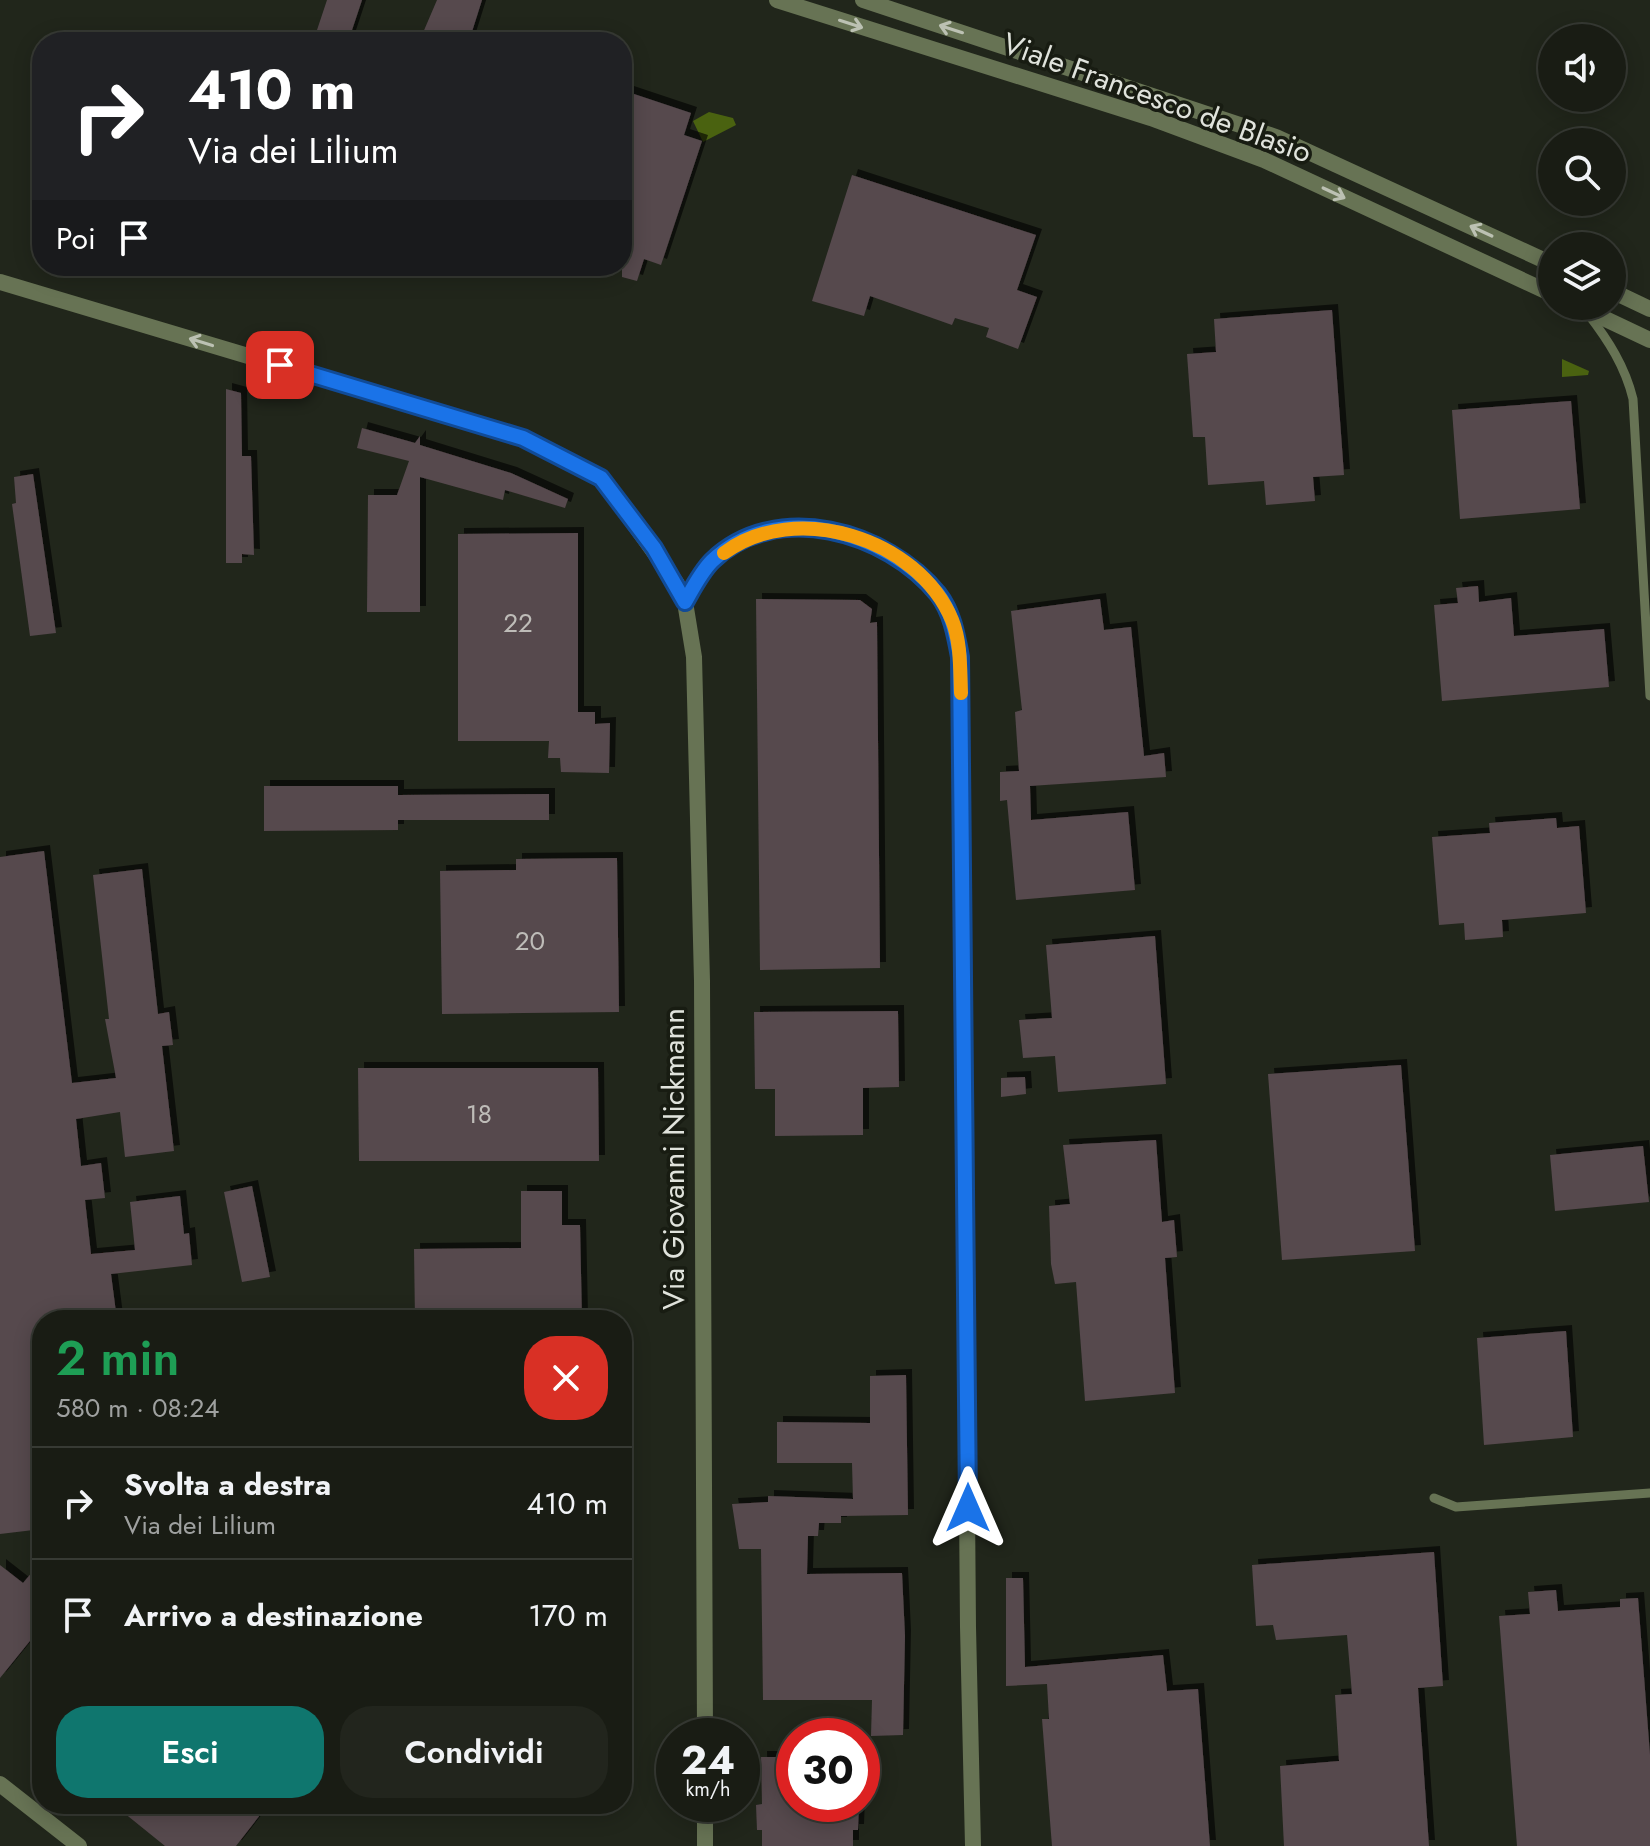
<!DOCTYPE html>
<html lang="it">
<meta charset="utf-8">
<style>
:root{--surface:#191c14;--page:#22251d;--text:#f1f3f6;--muted:#9fa1a0;--line:#373a34;--accent:#0f766e}
body{margin:0;font-family:Jost,sans-serif;background:var(--page);color:var(--text);height:100vh;display:flex;flex-direction:column;font-size:30px;white-space:nowrap}
*{box-sizing:border-box;margin:0}
p{font-size:26px;color:var(--muted)}
.icon{flex:none;width:44px;height:44px;fill:none;stroke:currentColor;stroke-width:2;stroke-linecap:round;stroke-linejoin:round}
.map{position:relative;flex:1;overflow:hidden}
.panel{position:absolute;left:32px;top:1310px;width:600px;height:504px;display:flex;flex-direction:column;background:var(--surface);border-radius:32px;box-shadow:0 4px 20px #0003,0 0 0 2px var(--line)}
.panel>*{flex:none}
.top-card{position:absolute;left:32px;top:32px;width:600px;height:244px;border-radius:32px;box-shadow:0 4px 20px #0003,0 0 0 2px var(--line);background:#202124;color:#fff;overflow:hidden}
.controls{position:absolute;left:1538px;top:24px;display:grid;gap:16px}
.controls a{display:grid;place-items:center;width:88px;height:88px;border-radius:50%;background:var(--surface);box-shadow:0 4px 20px #0003,0 0 0 2px var(--line);font-size:40px}
.speed{position:absolute;left:656px;top:1718px;display:flex;gap:16px;font-size:40px;font-weight:700;text-align:center}
.speed>*{display:grid;place-content:center;width:104px;height:104px;border-radius:50%;background:var(--surface);box-shadow:0 4px 20px #0003,0 0 0 2px var(--line);line-height:1}
.speed small{font-size:20px;font-weight:400}
.speed .limit{border:12px solid #d22;background:#fff;color:#111}
.pin{position:absolute;display:grid;place-items:center;width:68px;height:68px;color:#fff;margin:-34px;border-radius:16px;box-shadow:0 4px 12px #0006}
.me{position:absolute;width:88px;margin:-44px;rotate:0deg;stroke-linejoin:round;filter:drop-shadow(0 0 6px #0008)}
.turn{display:flex;align-items:center;gap:28px;height:168px;padding:0 24px;font-size:36px}
.turn .icon{width:104px;height:104px;stroke-width:2.5}
.turn b{display:block;font-size:56px;line-height:68px}
.then{display:flex;align-items:center;height:76px;padding:0 24px;background:#0003;gap:16px;font-size:30px}
.round{display:grid;place-items:center;flex:none;width:84px;height:84px;border-radius:32px;background:var(--page)}
.head{display:flex;align-items:center;justify-content:space-between;height:136px;padding:0 24px}
h1{font-size:48px;font-weight:600;line-height:60px;color:#1e9e55}
.cta{display:flex;gap:16px;margin-top:auto;padding:16px 24px}
.cta a{flex:1;height:92px;border-radius:32px;background:var(--accent);color:#fff;font-size:32px;font-weight:600;line-height:92px;text-align:center}
.cta a+a{background:var(--page);color:var(--text)}
ul{padding:0;list-style:none}
li{display:flex;align-items:center;gap:24px;height:112px;padding:0 24px;border-top:2px solid var(--line)}
li div{flex:1}
li b{display:block;font-size:30px}
li em{font-style:normal}
.map>svg:first-child{display:block}
</style>
<div class="map">
<svg width="1650" height="1846" viewBox="0 0 1650 1846">
<defs>
<filter id="shadow"><feDropShadow dx="6" dy="-6" stdDeviation="0" flood-color="#0009"/></filter>
</defs>
<rect width="100%" height="100%" fill="#21261b"/>
<!-- forest -->
<path fill="#4a6210" d="M 709,112 L 733,118 L 736,125 L 703,142 L 693,121 Z
M 1562,359 L 1589,371 L 1588,375 L 1562,377 Z"/>
<!-- building -->
<path fill="#56484d" filter="url(#shadow)" d="M 327,0 L 362,0 L 348,42 L 313,42 Z
M 437,0 L 482,0 L 470,38 L 454,32 L 450,42 L 419,42 Z
M 622,90 L 691,113 L 684,135 L 702,141 L 661,265 L 644,259 L 637,281 L 622,277 Z
M 852,175 L 1036,235 L 1017,290 L 1037,297 L 1018,349 L 986,337 L 989,328 L 955,318 L 952,325 L 870,296 L 864,316 L 812,301 Z
M 1332,310 L 1344,475 L 1313,477 L 1315,501 L 1266,505 L 1264,481 L 1208,485 L 1205,437 L 1193,437 L 1187,354 L 1216,352 L 1214,319 Z
M 226,389 L 241,393 L 242,456 L 251,456 L 254,555 L 242,554 L 242,563 L 226,563 Z
M 1571,401 L 1580,509 L 1460,519 L 1452,410 Z
M 362,428 L 415,443 L 420,436 L 420,445 L 511,473 L 568,499 L 565,508 L 505,490 L 503,500 L 420,477 L 420,612 L 367,612 L 368,495 L 397,495 L 409,461 L 357,448 Z
M 33,474 L 56,633 L 30,636 L 12,504 L 16,503 L 14,477 Z
M 578,533 L 578,712 L 595,712 L 595,724 L 610,723 L 609,773 L 561,772 L 560,758 L 548,758 L 549,741 L 458,741 L 458,534 Z
M 1478,586 L 1479,602 L 1511,598 L 1514,636 L 1604,629 L 1609,687 L 1442,701 L 1434,605 L 1458,603 L 1456,588 Z
M 756,599 L 860,600 L 872,609 L 870,623 L 877,622 L 880,968 L 760,970 Z
M 1100,599 L 1104,630 L 1131,627 L 1144,756 L 1164,753 L 1166,777 L 1030,786 L 1031,820 L 1128,812 L 1135,890 L 1016,900 L 1007,800 L 1000,801 L 1000,772 L 1019,771 L 1015,712 L 1022,710 L 1011,611 Z
M 264,786 L 398,786 L 398,795 L 549,794 L 549,820 L 398,820 L 398,830 L 264,831 Z
M 1556,818 L 1557,828 L 1579,826 L 1586,913 L 1502,920 L 1503,937 L 1465,940 L 1464,923 L 1439,925 L 1432,837 L 1490,833 L 1489,823 Z
M 44,851 L 72,1083 L 116,1078 L 105,1019 L 109,1019 L 93,875 L 142,869 L 158,1014 L 169,1012 L 173,1045 L 162,1046 L 174,1151 L 125,1157 L 120,1112 L 76,1119 L 81,1166 L 101,1163 L 105,1198 L 85,1200 L 91,1254 L 135,1250 L 130,1202 L 180,1196 L 184,1234 L 189,1233 L 192,1265 L 111,1274 L 117,1320 L 42,1320 L 42,1529 L 0,1534 L 0,857 Z
M 617,858 L 619,1012 L 442,1014 L 440,871 L 516,870 L 516,859 Z
M 1155,936 L 1166,1084 L 1058,1092 L 1055,1056 L 1023,1058 L 1019,1020 L 1052,1018 L 1046,945 Z
M 898,1011 L 899,1087 L 863,1088 L 863,1135 L 775,1136 L 775,1089 L 755,1089 L 754,1012 Z
M 1401,1065 L 1415,1251 L 1282,1260 L 1268,1074 Z
M 358,1068 L 598,1068 L 599,1161 L 359,1161 Z
M 1025,1077 L 1026,1094 L 1001,1097 L 1001,1078 Z
M 1156,1140 L 1162,1222 L 1174,1220 L 1177,1257 L 1165,1258 L 1175,1393 L 1085,1401 L 1076,1282 L 1055,1284 L 1051,1264 L 1049,1206 L 1070,1204 L 1063,1145 Z
M 1643,1146 L 1649,1202 L 1555,1211 L 1550,1155 Z
M 252,1186 L 270,1277 L 242,1282 L 224,1192 Z
M 521,1191 L 562,1191 L 562,1225 L 580,1225 L 582,1320 L 415,1320 L 414,1249 L 521,1248 Z
M 1566,1331 L 1573,1437 L 1484,1445 L 1477,1338 Z
M 906,1375 L 908,1515 L 841,1516 L 841,1523 L 819,1523 L 818,1536 L 808,1536 L 807,1574 L 902,1573 L 905,1636 L 903,1735 L 871,1736 L 872,1700 L 763,1700 L 761,1549 L 739,1549 L 732,1504 L 768,1502 L 768,1496 L 853,1499 L 852,1463 L 777,1463 L 777,1422 L 870,1423 L 870,1376 Z
M 1434,1552 L 1443,1686 L 1418,1688 L 1429,1846 L 1284,1846 L 1280,1766 L 1339,1761 L 1335,1695 L 1352,1694 L 1347,1635 L 1276,1640 L 1273,1625 L 1256,1626 L 1252,1565 Z
M 0,1565 L 23,1583 L 33,1571 L 42,1578 L 42,1626 L 0,1678 Z
M 1006,1578 L 1023,1578 L 1025,1667 L 1163,1655 L 1167,1691 L 1198,1689 L 1210,1846 L 1052,1846 L 1042,1719 L 1049,1719 L 1047,1684 L 1006,1686 Z
M 1556,1590 L 1558,1611 L 1620,1607 L 1620,1599 L 1638,1598 L 1650,1755 L 1650,1846 L 1517,1846 L 1499,1616 L 1530,1614 L 1528,1592 Z
M 761,1757 L 794,1757 L 794,1804 L 859,1804 L 858,1830 L 853,1830 L 853,1846 L 762,1846 L 762,1830 L 757,1830 L 756,1805 L 762,1804 Z
M 113,1804 L 247,1804 L 260,1815 L 236,1846 L 165,1846 Z"/>
<g fill="none" stroke-linecap="round" stroke-linejoin="round">
<!-- service -->
<path stroke="#677354" stroke-width="9" d="M 1588,314 C 1608,340 1625,366 1633,399 L 1650,696
M 1434,1498 L 1456,1507 L 1650,1493"/>
<!-- minor -->
<path stroke="#677354" stroke-width="16" d="M 0,282 L 523,438 L 601,478 L 677,584 L 685,602 L 694,657 L 702,981 L 705,1736
M 685,602 C 693,588 701,572 712,561 C 776,499 887,531 938,594 C 952,612 956,635 960,657 L 968,1627 L 973,1846
M 0,1784 L 79,1846
M 705,1804 L 705,1846"/>
<!-- tertiary -->
<path stroke="#677354" stroke-width="16" d="M 777,0 L 1151,118 L 1264,160 L 1552,294
M 863,0 L 1276,137 L 1552,264
M 1612,291 L 1650,309
M 1578,306 L 1650,340"/>
</g>
<!-- one-way arrows -->
<defs><path id="oneway-shaft" d="M-6 0H5M1.5-3L5.5 0L1.5 3" fill="none" stroke-width="1.6" stroke-linecap="round" stroke-linejoin="round" transform="scale(2)"/></defs>
<g stroke="#bcc1b3">
<use href="#oneway-shaft" transform="translate(851 24) rotate(18)"/>
<use href="#oneway-shaft" transform="translate(951 29) rotate(-162)"/>
<use href="#oneway-shaft" transform="translate(1334 193) rotate(25)"/>
<use href="#oneway-shaft" transform="translate(1481 231) rotate(-155)"/>
<use href="#oneway-shaft" transform="translate(201 342) rotate(-163)"/>
</g>
<g fill="none" stroke-linecap="round" stroke-linejoin="round">
<defs>
<path id="route" d="M 280,365 L 523,438 L 601,478 L 654,548 L 685,602 C 693,588 701,572 712,561 C 776,499 887,531 938,594 C 952,612 956,635 960,657 L 968,1508"/>
</defs>
<!-- route casing -->
<use href="#route" stroke="#114b97" stroke-width="20"/>
<!-- route -->
<use href="#route" stroke="#1a73e8" stroke-width="14"/>
<!-- slow -->
<path stroke="#f59e0b" stroke-width="14" d="M 724,553 C 795,500 918,538 952,620 C 961,642 960,669 961,693"/>
</g>
<g text-anchor="middle" stroke-width="7" stroke-linejoin="round" paint-order="stroke">
<!-- number labels -->
<g font-size="26" fill="#bebcb8">
<text x="518" y="632">22</text>
<text x="530" y="950">20</text>
<text x="479" y="1123">18</text>
</g>
<!-- street labels -->
<g font-size="30" fill="#e0e3dc" stroke="#181c12">
<text transform="translate(1157 98) rotate(20)" y="10">Viale Francesco de Blasio</text>
<text transform="translate(674 1159) rotate(-90)" y="10">Via Giovanni Nickmann</text>
</g>
</g>
</svg>
<div class="controls">
<a><svg class="icon" aria-label="sound" viewBox="0 0 24 24"><path d="M4 9h4l5-4v14l-5-4H4zM17 9q2 3 0 6"/></svg></a>
<a><svg class="icon" aria-label="search" viewBox="0 0 24 24"><circle cx="10" cy="10" r="6"/><path d="M15 15l6 6"/></svg></a>
<a><svg class="icon" aria-label="layers" viewBox="0 0 24 24"><path d="M12 4l9 5-9 5-9-5zM3 14l9 5 9-5"/></svg></a>
</div>
<div class="speed"><div>24<small>km/h</small></div><div class="limit">30</div></div>
<div class="pin" style="left:280px;top:365px;background:#d93025"><svg class="icon" aria-label="arrive" viewBox="0 0 24 24"><path d="M6 21V4h12l-3 4 3 4H6"/></svg></div>
<svg class="me" style="left:968px;top:1508px" viewBox="-20 -20 40 40"><path d="M0-17L14 15 0 8-14 15z" fill="#1a73e8" stroke="#fff" stroke-width="4"/></svg>
<div class="top-card">
<div class="turn"><svg class="icon" aria-label="right" viewBox="0 0 24 24"><path d="M7 20v-9h11M14 6l5 5-5 5"/></svg><div><b>410 m</b>Via dei Lilium</div></div>
<div class="then">Poi<svg class="icon" aria-label="arrive" viewBox="0 0 24 24"><path d="M6 21V4h12l-3 4 3 4H6"/></svg></div>
</div>
<section class="panel">
<div class="head"><div><h1>2 min</h1><p>580 m · 08:24</p></div><a class="round" style="background:#d93025;color:#fff"><svg class="icon" aria-label="close" viewBox="0 0 24 24"><path d="M6 6l12 12M18 6L6 18"/></svg></a></div>
<ul>
<li><svg class="icon" aria-label="right" viewBox="0 0 24 24"><path d="M7 20v-9h11M14 6l5 5-5 5"/></svg><div><b>Svolta a destra</b><p>Via dei Lilium</p></div><em>410 m</em></li>
<li><svg class="icon" aria-label="arrive" viewBox="0 0 24 24"><path d="M6 21V4h12l-3 4 3 4H6"/></svg><div><b>Arrivo a destinazione</b></div><em>170 m</em></li>
</ul>
<div class="cta"><a>Esci</a><a>Condividi</a></div>
</section>
</div>
